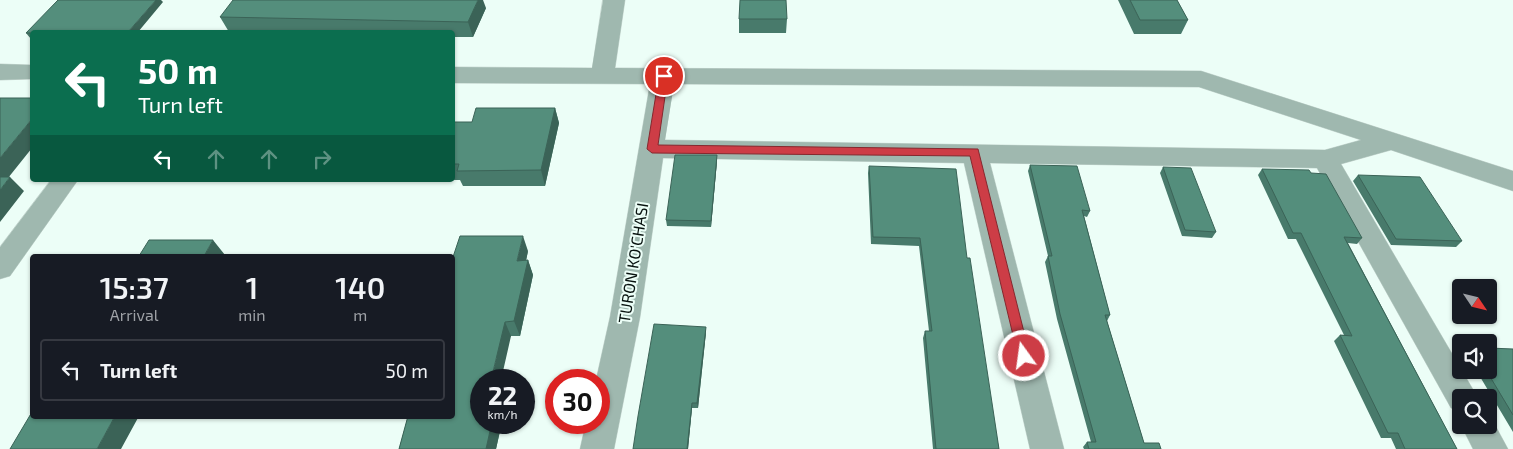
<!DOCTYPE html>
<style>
:root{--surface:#171b24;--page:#242831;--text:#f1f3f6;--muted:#9ea1a6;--line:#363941}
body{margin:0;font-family:"Exo 2",sans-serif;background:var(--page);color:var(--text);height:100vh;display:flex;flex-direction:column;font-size:19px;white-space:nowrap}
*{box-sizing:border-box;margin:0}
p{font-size:16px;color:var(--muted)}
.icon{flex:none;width:28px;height:28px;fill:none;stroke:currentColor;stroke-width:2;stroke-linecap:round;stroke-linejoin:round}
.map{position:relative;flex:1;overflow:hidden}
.panel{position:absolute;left:30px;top:254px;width:425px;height:165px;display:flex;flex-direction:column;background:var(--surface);border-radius:5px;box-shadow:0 1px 4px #0004}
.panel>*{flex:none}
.hud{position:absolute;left:30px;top:30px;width:425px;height:152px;border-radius:5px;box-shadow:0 1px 4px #0004;background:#0b6e4f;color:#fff;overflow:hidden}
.needle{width:32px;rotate:125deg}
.tools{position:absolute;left:1452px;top:279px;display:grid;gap:10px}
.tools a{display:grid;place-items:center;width:45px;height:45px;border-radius:5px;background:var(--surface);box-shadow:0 1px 4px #0004;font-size:25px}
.speed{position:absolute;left:470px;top:369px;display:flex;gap:10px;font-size:25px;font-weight:700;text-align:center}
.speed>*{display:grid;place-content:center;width:65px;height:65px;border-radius:50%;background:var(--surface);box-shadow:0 1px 4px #0004;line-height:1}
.speed small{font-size:12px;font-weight:400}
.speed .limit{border:8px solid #d22;background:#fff;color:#111}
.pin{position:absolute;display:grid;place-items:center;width:42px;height:42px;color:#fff;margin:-21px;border:2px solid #fff;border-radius:50%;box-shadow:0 1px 5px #0007}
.me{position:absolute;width:55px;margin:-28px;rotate:346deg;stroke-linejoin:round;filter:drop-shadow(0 0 4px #0008)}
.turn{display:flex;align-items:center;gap:18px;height:105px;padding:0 25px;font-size:22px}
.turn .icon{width:65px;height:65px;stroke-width:2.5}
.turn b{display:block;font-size:35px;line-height:42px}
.lanes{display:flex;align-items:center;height:48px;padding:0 25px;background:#0003;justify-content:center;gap:25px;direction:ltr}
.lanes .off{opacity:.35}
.eta{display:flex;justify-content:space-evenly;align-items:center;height:85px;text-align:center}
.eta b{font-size:30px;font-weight:600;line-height:35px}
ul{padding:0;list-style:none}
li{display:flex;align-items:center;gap:15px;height:62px;margin:0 10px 8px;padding:0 15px;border:2px solid var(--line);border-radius:5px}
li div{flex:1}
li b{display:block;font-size:19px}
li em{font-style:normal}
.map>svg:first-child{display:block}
</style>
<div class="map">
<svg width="1513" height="449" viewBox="0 0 1513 449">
<rect width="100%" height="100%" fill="#ecfef7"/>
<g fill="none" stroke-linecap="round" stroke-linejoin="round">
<defs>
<path id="street" d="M 603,0 L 625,0 L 615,68 L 1201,71 L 1513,171 L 1513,191 L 1391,150 L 1341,164 L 1478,398 L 1461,398 L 1461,412 L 1451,408 L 1317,168 L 990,163 L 1064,449 L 1030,449 L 964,163 L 663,158 L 640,317 L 614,449 L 580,449 L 586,422 L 599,422 L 599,380 L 596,380 L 610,317 L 650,84 L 452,83 L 452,67 L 592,68 ZM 674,84 L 1199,87 L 1361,140 L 1325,150 L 665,140 Z
M 0,64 L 32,65 L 32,79 L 0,80 Z
M 51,180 L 78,180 L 10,276 L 0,279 L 0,247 Z
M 1489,414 L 1508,449 L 1473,449 L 1461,425 L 1489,425 Z"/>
</defs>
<!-- street casing -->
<use href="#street" stroke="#c8d8d2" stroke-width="1"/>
<!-- street -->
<use href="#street" fill="#9fb8af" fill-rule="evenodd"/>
</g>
<!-- wall -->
<path fill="#487a6b" d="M 1118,0 L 1177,0 L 1188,20 L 1181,34 L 1134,34 Z
M 163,2 L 32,32 L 32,39 L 31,39 L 26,33 Z
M 486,8 L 473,37 L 452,37 L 452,32 L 229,32 L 220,17 Z
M 739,19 L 787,19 L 786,33 L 739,33 Z
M 555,108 L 559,123 L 545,186 L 463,186 L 460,180 L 452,180 L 452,122 L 472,122 Z
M 717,161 L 711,227 L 667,226 L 666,220 Z
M 1030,165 L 1090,211 L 1087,217 L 1084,216 L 1110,315 L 1107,321 L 1144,443 L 1161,449 L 1084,449 L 1083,447 L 1087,442 L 1091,442 L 1057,319 L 1045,262 L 1048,256 L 1028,171 Z
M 869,166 L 967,258 L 999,449 L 933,449 L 923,338 L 925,331 L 929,331 L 919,246 L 871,244 L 868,173 Z
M 1163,167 L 1216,232 L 1212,238 L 1182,236 L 1160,173 Z
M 1262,169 L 1311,173 L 1362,238 L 1357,244 L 1348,243 L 1457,449 L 1396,449 L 1391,438 L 1381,438 L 1334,341 L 1340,335 L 1344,335 L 1296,239 L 1288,239 L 1258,175 Z
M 1358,175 L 1462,241 L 1456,247 L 1391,245 L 1353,181 Z
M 528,251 L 526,260 L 528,260 L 533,275 L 520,336 L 511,336 L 481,380 L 502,422 L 496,449 L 399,449 L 408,416 Z
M 706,332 L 698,408 L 692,408 L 688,449 L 633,449 Z
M 1513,349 L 1513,432 L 1476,370 L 1489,370 Z"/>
<!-- shaded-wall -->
<path fill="#3b6357" d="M 156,0 L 161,0 L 163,2 L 138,32 L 128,32 Z
M 478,0 L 483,0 L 486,8 L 473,37 L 468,22 Z
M 555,108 L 559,123 L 545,186 L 541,170 Z
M 32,119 L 32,148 L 0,188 L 0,158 Z
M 717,155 L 717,161 L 711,227 L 711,221 Z
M 10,177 L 24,191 L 0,222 L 0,190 Z
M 523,236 L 528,251 L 523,276 L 517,261 Z
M 213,240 L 225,255 L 224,256 L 204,256 Z
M 528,260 L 533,275 L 520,336 L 514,321 Z
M 505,322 L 511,336 L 501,380 L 491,380 Z
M 706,327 L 706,332 L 698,408 L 697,403 Z
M 692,403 L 692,408 L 688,449 L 687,449 Z
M 115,416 L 139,416 L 121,449 L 97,449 Z
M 492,422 L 502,422 L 496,449 L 486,449 Z"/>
<!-- building -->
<path fill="#548e7c" stroke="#3b6357" d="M 58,0 L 156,0 L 128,32 L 26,33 Z
M 233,0 L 478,0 L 468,22 L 220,17 Z
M 740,0 L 786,0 L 787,19 L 739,19 Z
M 1130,0 L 1177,0 L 1188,20 L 1140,20 Z
M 0,98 L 32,98 L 32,119 L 0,158 Z
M 476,108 L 555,108 L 541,170 L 457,171 L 459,164 L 452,164 L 452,122 L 472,122 Z
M 675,155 L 717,155 L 711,221 L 666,220 Z
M 1030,165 L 1077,166 L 1090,211 L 1082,210 L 1110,315 L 1105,315 L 1144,443 L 1159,443 L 1161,449 L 1089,449 L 1087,442 L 1096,442 L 1060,314 L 1048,256 L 1052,256 Z
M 869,166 L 956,169 L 967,258 L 970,258 L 999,449 L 936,449 L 925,331 L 932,331 L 920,238 L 873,237 Z
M 1163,167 L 1191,168 L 1216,232 L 1185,230 Z
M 1262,169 L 1309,170 L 1311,173 L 1326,174 L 1362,238 L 1344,237 L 1457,449 L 1405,449 L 1398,433 L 1388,433 L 1340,335 L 1352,336 L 1301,233 L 1293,233 Z
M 1358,175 L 1420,177 L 1462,241 L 1396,239 Z
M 0,177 L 10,177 L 0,190 Z
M 460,236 L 523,236 L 517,261 L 528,260 L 514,321 L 505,322 L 491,380 L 481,380 L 481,422 L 492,422 L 486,449 L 399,449 L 408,416 L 452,416 L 452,260 Z
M 149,240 L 213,240 L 204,256 L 139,256 Z
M 654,324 L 706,327 L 697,403 L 692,403 L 687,449 L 633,449 L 638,416 Z
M 1489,348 L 1513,349 L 1513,415 L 1486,370 L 1489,370 Z
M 32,412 L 32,416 L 115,416 L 97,449 L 10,449 Z"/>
<!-- route -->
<path fill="#cd3d46" stroke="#85282e" d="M 664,73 L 668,76 L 658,145 L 978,149 L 1030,356 L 1029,360 L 1019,360 L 1018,356 L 970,156 L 652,153 L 647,149 L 659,76 Z"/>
<g text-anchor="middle" stroke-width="4" stroke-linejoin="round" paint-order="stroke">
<!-- street labels -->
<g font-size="16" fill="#08120f" stroke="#ecfef7">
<text transform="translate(633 263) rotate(-81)" y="6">TURON KO'CHASI</text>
</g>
</g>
</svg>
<div class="tools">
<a><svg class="needle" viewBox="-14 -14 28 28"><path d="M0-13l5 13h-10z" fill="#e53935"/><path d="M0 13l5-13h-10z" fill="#9ea1a6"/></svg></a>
<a><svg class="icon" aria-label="sound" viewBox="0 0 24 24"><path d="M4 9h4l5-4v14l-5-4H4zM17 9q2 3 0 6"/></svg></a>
<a><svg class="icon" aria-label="search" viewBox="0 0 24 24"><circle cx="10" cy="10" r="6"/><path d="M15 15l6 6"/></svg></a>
</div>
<div class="speed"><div>22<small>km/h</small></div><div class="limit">30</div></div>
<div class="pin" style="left:664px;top:76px;background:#d93025"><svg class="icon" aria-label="arrive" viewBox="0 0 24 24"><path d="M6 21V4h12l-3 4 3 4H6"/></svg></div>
<svg class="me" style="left:1024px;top:356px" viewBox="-20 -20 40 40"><circle r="17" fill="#cd3d46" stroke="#fff" stroke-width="3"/><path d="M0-11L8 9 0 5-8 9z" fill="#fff"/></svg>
<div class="hud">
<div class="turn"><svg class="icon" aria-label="left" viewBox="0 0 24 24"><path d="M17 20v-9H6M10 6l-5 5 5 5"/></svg><div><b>50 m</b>Turn left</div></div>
<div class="lanes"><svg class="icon" aria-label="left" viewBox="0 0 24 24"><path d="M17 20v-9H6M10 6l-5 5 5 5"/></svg><svg class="icon off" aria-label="ahead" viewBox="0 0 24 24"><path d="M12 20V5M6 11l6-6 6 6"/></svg><svg class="icon off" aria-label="ahead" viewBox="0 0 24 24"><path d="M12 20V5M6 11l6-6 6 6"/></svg><svg class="icon off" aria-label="right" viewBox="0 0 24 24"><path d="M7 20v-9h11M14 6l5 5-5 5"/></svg></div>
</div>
<section class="panel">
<div class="eta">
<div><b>15:37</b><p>Arrival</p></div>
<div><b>1</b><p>min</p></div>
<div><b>140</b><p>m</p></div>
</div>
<ul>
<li><svg class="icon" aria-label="left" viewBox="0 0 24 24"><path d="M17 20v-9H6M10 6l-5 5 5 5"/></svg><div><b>Turn left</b></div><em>50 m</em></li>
</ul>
</section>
</div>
